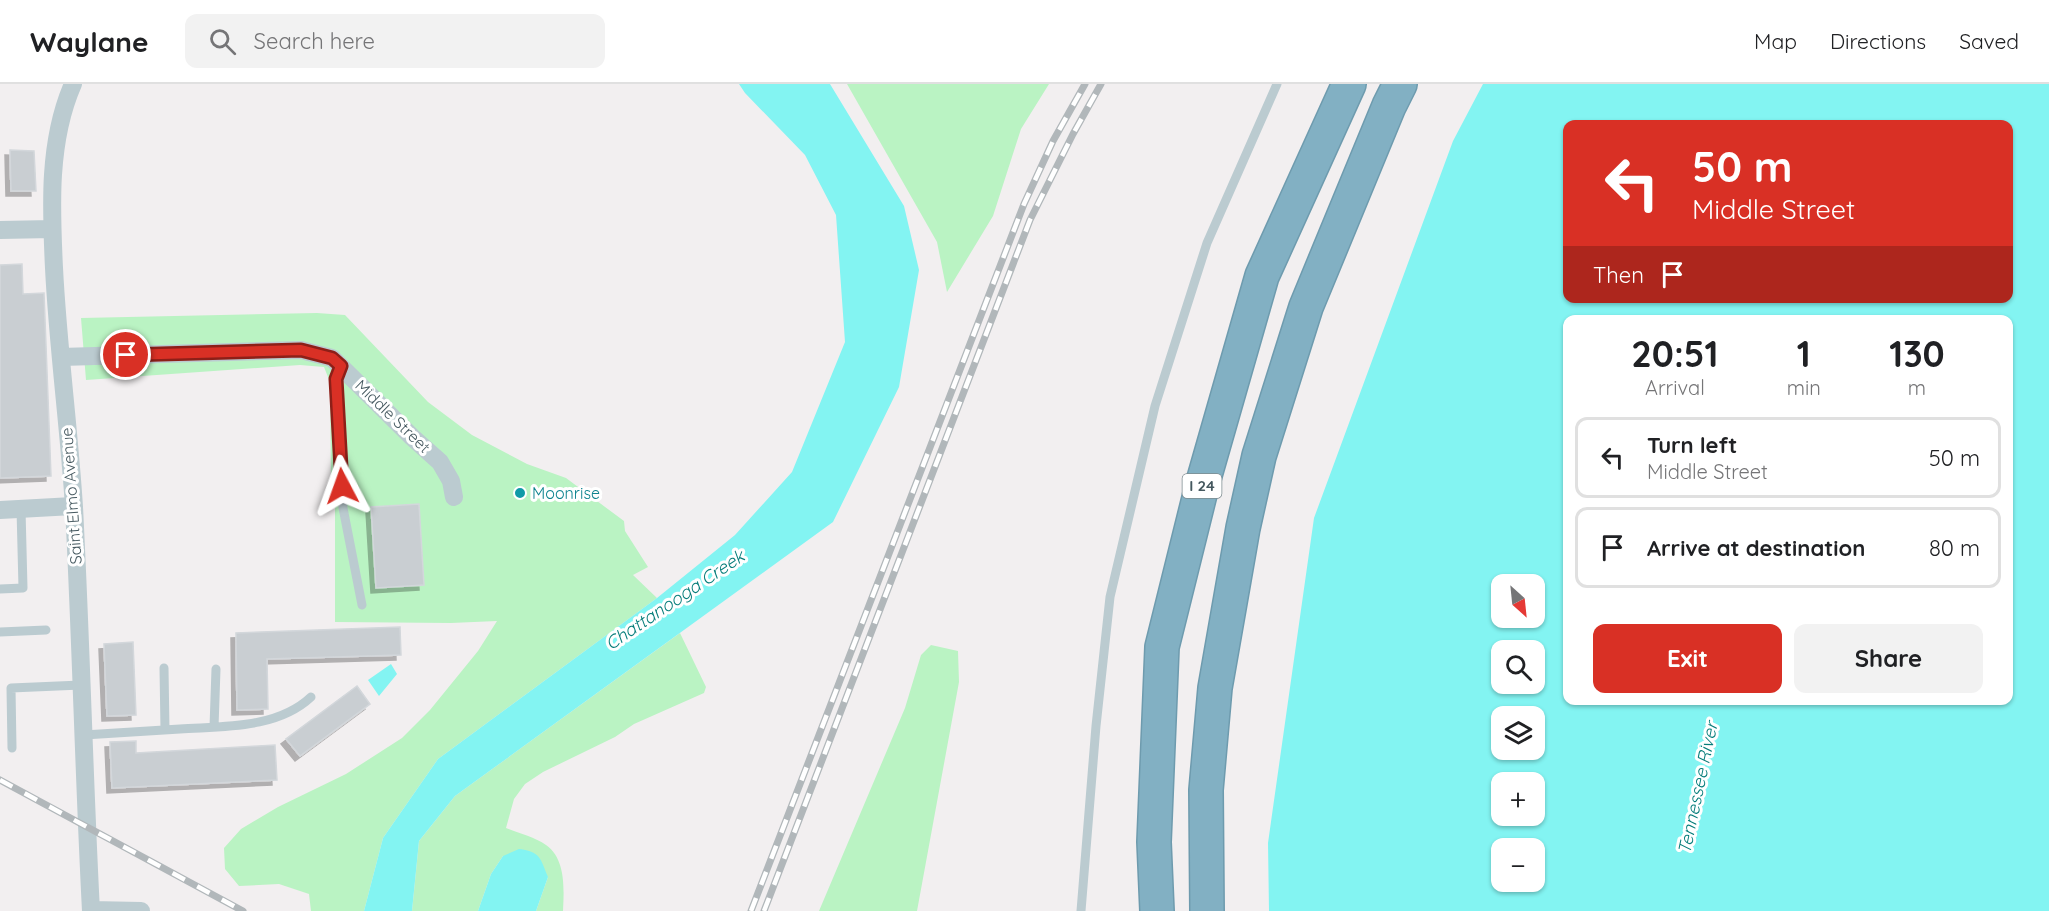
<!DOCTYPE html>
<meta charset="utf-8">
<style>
:root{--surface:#fff;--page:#f2f2f2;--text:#202124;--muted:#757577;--line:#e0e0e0;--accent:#d93025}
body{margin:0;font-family:Quicksand,sans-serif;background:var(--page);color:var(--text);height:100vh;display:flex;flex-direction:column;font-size:22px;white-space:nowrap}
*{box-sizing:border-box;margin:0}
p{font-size:20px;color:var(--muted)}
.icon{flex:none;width:33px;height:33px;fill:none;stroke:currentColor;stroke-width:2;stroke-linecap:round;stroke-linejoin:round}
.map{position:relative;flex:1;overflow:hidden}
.side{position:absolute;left:1563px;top:231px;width:450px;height:390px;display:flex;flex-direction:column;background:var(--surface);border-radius:12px;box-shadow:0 2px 4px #0004}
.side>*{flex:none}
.top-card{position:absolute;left:1563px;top:36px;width:450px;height:183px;border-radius:12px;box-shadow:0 2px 4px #0004;background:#d93025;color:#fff;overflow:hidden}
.needle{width:39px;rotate:153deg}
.buttons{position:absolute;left:1491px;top:490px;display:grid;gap:12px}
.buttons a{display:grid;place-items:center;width:54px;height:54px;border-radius:12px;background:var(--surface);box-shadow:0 2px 4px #0004;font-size:30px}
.pin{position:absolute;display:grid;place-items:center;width:51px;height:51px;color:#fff;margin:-26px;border:3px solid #fff;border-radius:50%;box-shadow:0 2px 6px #0007}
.me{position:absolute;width:66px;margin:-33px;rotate:356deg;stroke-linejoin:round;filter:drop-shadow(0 0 4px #0008)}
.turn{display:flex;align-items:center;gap:21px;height:126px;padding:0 30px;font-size:27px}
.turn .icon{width:78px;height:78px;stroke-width:2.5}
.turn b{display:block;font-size:42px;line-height:51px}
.then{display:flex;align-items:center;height:57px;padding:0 30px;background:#0003;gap:12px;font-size:22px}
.eta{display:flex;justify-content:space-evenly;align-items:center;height:102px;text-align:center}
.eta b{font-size:36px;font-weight:700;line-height:42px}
.primary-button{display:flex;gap:12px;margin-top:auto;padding:12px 30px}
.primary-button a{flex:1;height:69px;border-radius:12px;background:var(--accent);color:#fff;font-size:24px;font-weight:700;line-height:69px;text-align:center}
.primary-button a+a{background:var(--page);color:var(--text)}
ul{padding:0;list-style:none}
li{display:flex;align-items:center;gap:18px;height:81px;margin:0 12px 9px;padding:0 18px;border:3px solid var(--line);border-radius:12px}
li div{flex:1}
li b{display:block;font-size:22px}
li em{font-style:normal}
header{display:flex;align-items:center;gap:36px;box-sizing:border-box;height:84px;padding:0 30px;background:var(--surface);border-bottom:2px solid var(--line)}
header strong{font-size:28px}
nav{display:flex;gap:33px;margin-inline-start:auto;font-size:21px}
.search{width:420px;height:54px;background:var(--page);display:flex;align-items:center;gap:15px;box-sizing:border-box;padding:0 21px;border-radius:12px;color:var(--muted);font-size:22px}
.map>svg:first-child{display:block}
</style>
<header>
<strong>Waylane</strong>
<div class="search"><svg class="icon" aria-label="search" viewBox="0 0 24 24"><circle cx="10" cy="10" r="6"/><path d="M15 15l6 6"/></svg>Search here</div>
<nav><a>Map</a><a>Directions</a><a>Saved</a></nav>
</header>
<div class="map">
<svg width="2049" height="827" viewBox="0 0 2049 827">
<defs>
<filter id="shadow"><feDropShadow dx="-5" dy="5" stdDeviation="0" flood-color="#0004"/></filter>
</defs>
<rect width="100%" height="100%" fill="#f2eff0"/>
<!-- green -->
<path fill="#baf3c3" d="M 847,0 L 1049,0 L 1021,45 L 993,132 L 947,208 L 937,158 Z
M 317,229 L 345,231 L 428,318 L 472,351 L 527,380 L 566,394 L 624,437 L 625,447 L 648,483 L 633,491 L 657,514 L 438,675 L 383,754 L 364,827 L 311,827 L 309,810 L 279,800 L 239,802 L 225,785 L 224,764 L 241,745 L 278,723 L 346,690 L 402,654 L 430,626 L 478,567 L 497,537 L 451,539 L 335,538 L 335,425 L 331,403 L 330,298 L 324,283 L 300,281 L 86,296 L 81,234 Z
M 680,549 L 706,603 L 704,609 L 634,640 L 615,653 L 543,688 L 525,700 L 514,715 L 506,744 C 518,749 535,753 546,761 C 566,775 564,805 563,827 L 536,827 L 548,793 L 503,772 L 491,790 L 478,827 L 412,827 L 419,757 L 455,712 Z
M 931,561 L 958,567 L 959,598 L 917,827 L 819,827 L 905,624 L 921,571 Z"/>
<!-- water -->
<path fill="#83f4f2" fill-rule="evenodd" d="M 739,0 L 830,0 L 904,122 L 919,186 L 899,303 L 833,438 L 455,712 L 419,757 L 412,827 L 364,827 L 383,754 L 438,675 L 657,514 L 735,451 L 792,388 L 845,258 L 836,131 L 805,71 L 745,9 Z
M 1483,0 L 2049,0 L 2049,827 L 1269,827 L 1268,759 L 1314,434 L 1453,57 ZM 1568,40 L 2008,40 L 2008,214 L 1568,214 ZM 1568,236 L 2008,236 L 2008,616 L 1568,616 ZM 1502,501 L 1534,501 L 1534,534 L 1502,534 ZM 1502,567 L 1534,567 L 1534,600 L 1502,600 ZM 1502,633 L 1534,633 L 1534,666 L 1502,666 ZM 1502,699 L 1534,699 L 1534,732 L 1502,732 ZM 1502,765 L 1534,765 L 1534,798 L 1502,798 Z
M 391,580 L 397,590 L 379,612 L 368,596 Z
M 519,765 C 541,768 540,774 548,793 L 536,827 L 478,827 L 491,790 L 503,772 Z"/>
<!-- building -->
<path fill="#c9ced2" stroke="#d3d7db" stroke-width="1.5" filter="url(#shadow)" d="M 10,66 L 34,67 L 36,107 L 11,107 Z
M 22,180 L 23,210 L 44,209 L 51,392 L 0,394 L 0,181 Z
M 419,420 L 424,501 L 376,504 L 371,423 Z
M 400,543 L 401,571 L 267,575 L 268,625 L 237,626 L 236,549 Z
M 133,558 L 136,631 L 107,632 L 104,560 Z
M 357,602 L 370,620 L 300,672 L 286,655 Z
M 136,657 L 136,669 L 275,661 L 277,696 L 112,704 L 110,658 Z"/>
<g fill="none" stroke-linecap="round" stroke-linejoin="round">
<defs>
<path id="motorway" d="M 1157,827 L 1154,758 L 1162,563 L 1203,398 L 1262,192 L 1349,0
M 1207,827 L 1206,706 L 1215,604 L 1243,444 L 1259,372 L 1306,223 L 1389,22 L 1400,0"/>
</defs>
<!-- motorway casing -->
<use href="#motorway" stroke="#6e9bae" stroke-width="36"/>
<!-- service -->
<path stroke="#bbcbd0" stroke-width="9" d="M 341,283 L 335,295 L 343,424 L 362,521
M 0,505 L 23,504 L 21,425
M 0,548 L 46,546
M 164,584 L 165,646
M 214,643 L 216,585
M 84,651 C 116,649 148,647 180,645 C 223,642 277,645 311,613
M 12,664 L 11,604 L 81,601
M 1081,827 L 1096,642 L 1110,513 L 1155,322 L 1207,159 L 1277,0"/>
<!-- minor -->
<path stroke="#bbcbd0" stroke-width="18" d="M 73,0 C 48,57 51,123 54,184 C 58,264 69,343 74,423 C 81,558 84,693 91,827
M 0,146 L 52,145
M 61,273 L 301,266 L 332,274 L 412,353 L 440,378 L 451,397 L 454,413
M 0,426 L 73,422
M 91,826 L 141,827"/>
<!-- motorway -->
<use href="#motorway" stroke="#82b0c3" stroke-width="33"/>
<defs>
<path id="rail" d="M 0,696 L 243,827
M 751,827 L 1024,120 L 1053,57 L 1085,0
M 764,827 L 1030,136 L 1073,50 L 1101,0"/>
</defs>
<!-- rail casing -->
<use href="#rail" stroke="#b1b7ba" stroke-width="7"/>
<!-- rail -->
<use href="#rail" stroke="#fff" stroke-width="4.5" stroke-dasharray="14" stroke-linecap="butt"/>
</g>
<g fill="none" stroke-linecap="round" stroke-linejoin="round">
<defs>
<path id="route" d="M 126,271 L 301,266 L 332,274 L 341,282 L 336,295 L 342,402"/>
</defs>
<!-- route casing -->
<use href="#route" stroke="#8d1f18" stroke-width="15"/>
<!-- route -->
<use href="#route" stroke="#d93025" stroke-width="10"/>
</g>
<!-- markers -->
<circle fill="#0f9aa8" stroke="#fff" stroke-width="2" cx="520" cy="409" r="6"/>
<g text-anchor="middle" stroke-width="6" stroke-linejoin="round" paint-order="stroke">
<!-- shield labels -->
<rect fill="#fff" stroke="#7d8a8f" stroke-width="1.5" x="1182.5" y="390" width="39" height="24" rx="4.5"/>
<g font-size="15" font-weight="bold" fill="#45585f">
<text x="1202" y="407">I 24</text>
</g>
<!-- street labels -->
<g font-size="16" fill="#45585f" stroke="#fff">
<text transform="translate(393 332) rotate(44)" y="6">Middle Street</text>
<text transform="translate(71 412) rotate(-94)" y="6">Saint Elmo Avenue</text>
</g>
<!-- culture labels -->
<g font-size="16" fill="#0d838f" stroke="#fff" text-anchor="start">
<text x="532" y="415">Moonrise</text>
</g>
<!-- water labels -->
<g font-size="18" font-style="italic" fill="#067d7a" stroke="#fff">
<text transform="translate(675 516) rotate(-34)" y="6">Chattanooga Creek</text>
<text transform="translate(1698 704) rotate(-78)" y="6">Tennessee River</text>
</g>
</g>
</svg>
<div class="buttons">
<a><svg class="needle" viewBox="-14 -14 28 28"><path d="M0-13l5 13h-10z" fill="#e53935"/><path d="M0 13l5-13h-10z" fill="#757577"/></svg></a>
<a><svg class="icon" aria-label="search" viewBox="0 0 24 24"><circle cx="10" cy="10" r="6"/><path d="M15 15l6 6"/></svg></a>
<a><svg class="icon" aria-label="layers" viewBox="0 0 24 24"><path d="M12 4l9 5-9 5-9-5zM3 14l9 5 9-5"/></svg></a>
<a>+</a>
<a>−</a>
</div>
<div class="pin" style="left:126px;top:271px;background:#d93025"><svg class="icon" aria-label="arrive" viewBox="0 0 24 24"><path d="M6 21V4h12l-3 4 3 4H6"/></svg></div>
<svg class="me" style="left:342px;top:402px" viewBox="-20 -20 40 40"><path d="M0-17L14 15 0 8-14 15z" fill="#d93025" stroke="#fff" stroke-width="4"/></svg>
<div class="top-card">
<div class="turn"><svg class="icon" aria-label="left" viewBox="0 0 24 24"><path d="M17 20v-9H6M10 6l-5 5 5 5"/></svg><div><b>50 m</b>Middle Street</div></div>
<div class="then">Then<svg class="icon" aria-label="arrive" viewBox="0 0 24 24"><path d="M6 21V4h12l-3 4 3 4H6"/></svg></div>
</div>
<section class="side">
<div class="eta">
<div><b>20:51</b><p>Arrival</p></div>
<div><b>1</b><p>min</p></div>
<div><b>130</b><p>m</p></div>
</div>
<ul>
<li><svg class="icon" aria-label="left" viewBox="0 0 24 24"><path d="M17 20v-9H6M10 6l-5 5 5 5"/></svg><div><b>Turn left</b><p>Middle Street</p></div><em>50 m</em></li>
<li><svg class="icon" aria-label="arrive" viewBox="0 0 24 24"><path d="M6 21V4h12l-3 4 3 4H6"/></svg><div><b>Arrive at destination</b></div><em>80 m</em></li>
</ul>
<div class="primary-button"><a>Exit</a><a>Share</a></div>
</section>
</div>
